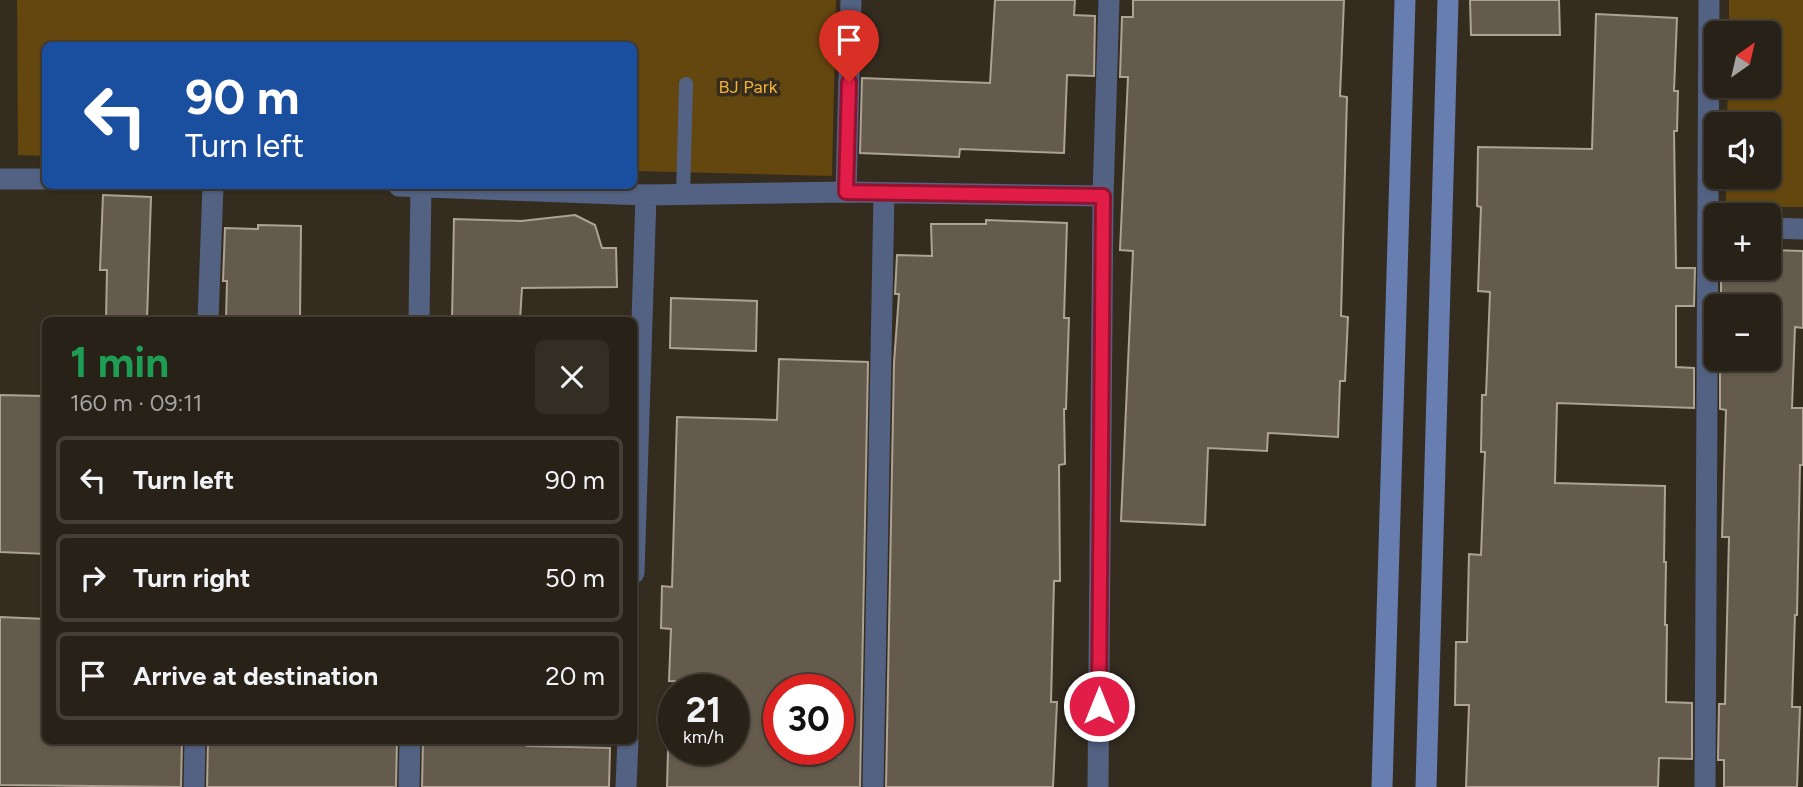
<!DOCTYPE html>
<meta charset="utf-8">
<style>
:root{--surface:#272117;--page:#332e24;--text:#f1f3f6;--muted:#a4a3a1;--line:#433e36}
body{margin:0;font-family:Figtree,sans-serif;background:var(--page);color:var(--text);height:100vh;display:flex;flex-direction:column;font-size:26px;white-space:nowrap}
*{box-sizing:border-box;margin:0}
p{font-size:23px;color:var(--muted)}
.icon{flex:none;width:38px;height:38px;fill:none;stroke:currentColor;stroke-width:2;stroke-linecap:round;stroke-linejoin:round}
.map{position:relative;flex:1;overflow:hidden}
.sheet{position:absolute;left:42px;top:317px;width:595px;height:427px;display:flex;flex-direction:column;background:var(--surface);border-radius:10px;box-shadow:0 2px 5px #0004,0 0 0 2px var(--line)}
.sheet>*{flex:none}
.top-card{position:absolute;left:42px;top:42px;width:595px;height:147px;border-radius:10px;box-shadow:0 2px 5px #0004,0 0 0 2px var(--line);background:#1a4fa0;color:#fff;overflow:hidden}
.needle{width:46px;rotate:34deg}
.controls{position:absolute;left:1704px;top:21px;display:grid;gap:14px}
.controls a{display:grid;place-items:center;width:77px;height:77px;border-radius:10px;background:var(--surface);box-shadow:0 2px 5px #0004,0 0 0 2px var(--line);font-size:35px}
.speed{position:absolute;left:658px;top:674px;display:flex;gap:14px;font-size:35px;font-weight:700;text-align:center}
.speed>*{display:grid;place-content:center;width:91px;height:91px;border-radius:50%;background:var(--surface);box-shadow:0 2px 5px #0004,0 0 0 2px var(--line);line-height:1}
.speed small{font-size:18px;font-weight:400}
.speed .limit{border:10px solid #d22;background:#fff;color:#111}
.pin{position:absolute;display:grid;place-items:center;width:60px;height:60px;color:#fff;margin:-72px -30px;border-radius:50% 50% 50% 0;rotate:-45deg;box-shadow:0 0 7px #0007}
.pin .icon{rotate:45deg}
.me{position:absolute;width:77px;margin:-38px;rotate:0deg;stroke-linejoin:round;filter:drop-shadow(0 0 5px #0008)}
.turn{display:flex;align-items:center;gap:24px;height:147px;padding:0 28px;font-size:32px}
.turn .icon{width:91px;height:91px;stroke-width:2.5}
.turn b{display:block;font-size:49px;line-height:60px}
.round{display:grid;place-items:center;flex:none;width:74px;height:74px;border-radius:10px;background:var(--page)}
.head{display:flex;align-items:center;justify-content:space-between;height:119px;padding:0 28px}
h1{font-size:42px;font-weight:700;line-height:52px;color:#1e9e55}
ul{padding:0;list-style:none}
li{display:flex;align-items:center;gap:21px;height:88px;margin:0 14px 10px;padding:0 14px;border:4px solid var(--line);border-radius:10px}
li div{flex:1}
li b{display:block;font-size:26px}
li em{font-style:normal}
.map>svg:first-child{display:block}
</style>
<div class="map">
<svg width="1803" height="787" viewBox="0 0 1803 787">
<rect width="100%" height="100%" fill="#342c1f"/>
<!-- green -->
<path fill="#64460f" d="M 17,0 L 836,0 L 832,176 L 634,171 L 634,46 L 46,46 L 45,156 L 18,155 Z
M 1729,0 L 1803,0 L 1803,207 L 1726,207 L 1726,177 L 1769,177 L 1769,124 L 1727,124 L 1728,86 L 1769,86 L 1769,33 L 1729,33 Z"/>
<!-- building -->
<path fill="#645b4d" stroke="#ada293" stroke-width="2" fill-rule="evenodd" d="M 995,0 L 1075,0 L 1074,15 L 1095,16 L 1094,76 L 1067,75 L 1064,153 L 960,149 L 959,157 L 860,153 L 862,78 L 990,83 Z
M 1133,0 L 1344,0 L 1340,96 L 1347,97 L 1341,316 L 1348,317 L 1345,381 L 1340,381 L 1338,437 L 1268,433 L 1267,451 L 1208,448 L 1205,525 L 1121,521 L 1133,251 L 1120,250 L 1128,77 L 1120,77 L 1122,17 L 1133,17 Z
M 1470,0 L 1559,0 L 1560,35 L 1471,35 Z
M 1596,14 L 1677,18 L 1674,91 L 1678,91 L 1677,131 L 1674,131 L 1676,268 L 1695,268 L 1694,306 L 1676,306 L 1676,367 L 1694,368 L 1694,408 L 1557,403 L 1555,483 L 1665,486 L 1664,562 L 1666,562 L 1665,625 L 1667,625 L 1666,702 L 1692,703 L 1692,759 L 1659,758 L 1658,787 L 1466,787 L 1469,705 L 1455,705 L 1456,642 L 1467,642 L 1469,554 L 1481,555 L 1485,452 L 1481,452 L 1482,395 L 1486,395 L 1490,292 L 1478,291 L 1481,207 L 1477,206 L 1478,147 L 1592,149 Z
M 103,195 L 151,197 L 147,320 L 106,320 L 107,270 L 100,270 Z
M 575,215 L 595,225 L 602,248 L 616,248 L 617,287 L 522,288 L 520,320 L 452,320 L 454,219 L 521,221 Z
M 986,220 L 1067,223 L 1064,318 L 1069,318 L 1066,409 L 1064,409 L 1065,464 L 1059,465 L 1060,581 L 1054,581 L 1051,702 L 1057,702 L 1053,787 L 886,787 L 894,363 L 899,294 L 895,294 L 897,255 L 932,256 L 931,224 L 986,224 Z
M 258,225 L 301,226 L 300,320 L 226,320 L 227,281 L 223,281 L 225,228 L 258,229 Z
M 1769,250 L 1803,251 L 1803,328 L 1795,327 L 1792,408 L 1803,408 L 1803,465 L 1800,465 L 1797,615 L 1795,615 L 1792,707 L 1800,707 L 1797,787 L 1724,787 L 1724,760 L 1718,760 L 1719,704 L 1725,704 L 1729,537 L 1722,537 L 1726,410 L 1720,409 L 1720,369 L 1734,370 L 1734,359 L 1769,359 L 1769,306 L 1721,306 L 1721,268 L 1769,268 Z
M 671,298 L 757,301 L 756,351 L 670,348 Z
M 779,359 L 868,362 L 860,787 L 667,787 L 668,750 L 733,752 L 733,683 L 669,681 L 671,629 L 661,628 L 662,586 L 672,587 L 677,417 L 777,420 ZM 779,690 L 838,690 L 838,756 L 779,753 Z
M 0,395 L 46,396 L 46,554 L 0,552 Z
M 0,617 L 46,619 L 46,740 L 182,740 L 181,787 L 0,785 Z
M 208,740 L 397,740 L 396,787 L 207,787 Z
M 423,740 L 527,741 L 527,746 L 610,748 L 609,787 L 422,787 Z"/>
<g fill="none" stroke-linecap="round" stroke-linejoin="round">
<!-- lane -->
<path stroke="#536282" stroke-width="14" d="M 683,195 L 686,84"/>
<!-- street -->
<path stroke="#536282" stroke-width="21" d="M 0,179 L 46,179
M 399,186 L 646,195 L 846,192 L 1103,196
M 846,192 L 851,0
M 1769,228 L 1803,229
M 208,320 L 213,186
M 419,320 L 421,186
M 634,573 L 646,195
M 194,787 L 195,740
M 409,787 L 410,740
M 626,787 L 628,740
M 873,787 L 884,193
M 1098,787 L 1103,196 L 1109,0
M 1705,787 L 1709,0"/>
<!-- secondary -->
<path stroke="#687eb1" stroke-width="21" d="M 1382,787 L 1405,0
M 1426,787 L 1448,0"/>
</g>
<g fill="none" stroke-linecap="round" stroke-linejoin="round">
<defs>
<path id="route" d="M 849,82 L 846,192 L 1103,196 L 1099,706"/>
</defs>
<!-- route casing -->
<use href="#route" stroke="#92132f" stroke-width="18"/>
<!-- route -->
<use href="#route" stroke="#e11d48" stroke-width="12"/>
</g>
<g text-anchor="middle" stroke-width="7" stroke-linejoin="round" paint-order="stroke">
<!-- park labels -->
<g font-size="18" fill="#f4b135" stroke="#342c1f">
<text x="748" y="93">BJ Park</text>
</g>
</g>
</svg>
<div class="controls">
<a><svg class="needle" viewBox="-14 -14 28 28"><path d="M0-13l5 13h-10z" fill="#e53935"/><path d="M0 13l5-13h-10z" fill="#a4a3a1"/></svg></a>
<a><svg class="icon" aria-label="sound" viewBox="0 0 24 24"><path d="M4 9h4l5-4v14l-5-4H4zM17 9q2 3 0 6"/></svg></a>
<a>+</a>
<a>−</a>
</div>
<div class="speed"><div>21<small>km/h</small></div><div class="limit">30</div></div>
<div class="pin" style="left:849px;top:82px;background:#d93025"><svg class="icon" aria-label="arrive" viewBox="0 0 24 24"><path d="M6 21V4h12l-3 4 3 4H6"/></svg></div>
<svg class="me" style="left:1099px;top:706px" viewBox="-20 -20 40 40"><circle r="17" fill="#e11d48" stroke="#fff" stroke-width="3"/><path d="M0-11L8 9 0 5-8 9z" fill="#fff"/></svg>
<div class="top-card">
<div class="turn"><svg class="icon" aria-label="left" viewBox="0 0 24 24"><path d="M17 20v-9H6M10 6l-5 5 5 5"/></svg><div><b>90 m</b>Turn left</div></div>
</div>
<section class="sheet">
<div class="head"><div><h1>1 min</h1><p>160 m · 09:11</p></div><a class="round"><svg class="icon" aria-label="close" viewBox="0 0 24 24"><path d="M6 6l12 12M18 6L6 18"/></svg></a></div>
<ul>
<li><svg class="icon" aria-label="left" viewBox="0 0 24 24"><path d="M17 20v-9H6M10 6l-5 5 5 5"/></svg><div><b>Turn left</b></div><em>90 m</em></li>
<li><svg class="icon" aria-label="right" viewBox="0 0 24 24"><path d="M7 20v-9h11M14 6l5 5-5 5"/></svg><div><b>Turn right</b></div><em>50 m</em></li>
<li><svg class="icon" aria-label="arrive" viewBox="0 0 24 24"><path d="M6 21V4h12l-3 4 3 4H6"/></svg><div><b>Arrive at destination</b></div><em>20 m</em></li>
</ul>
</section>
</div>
